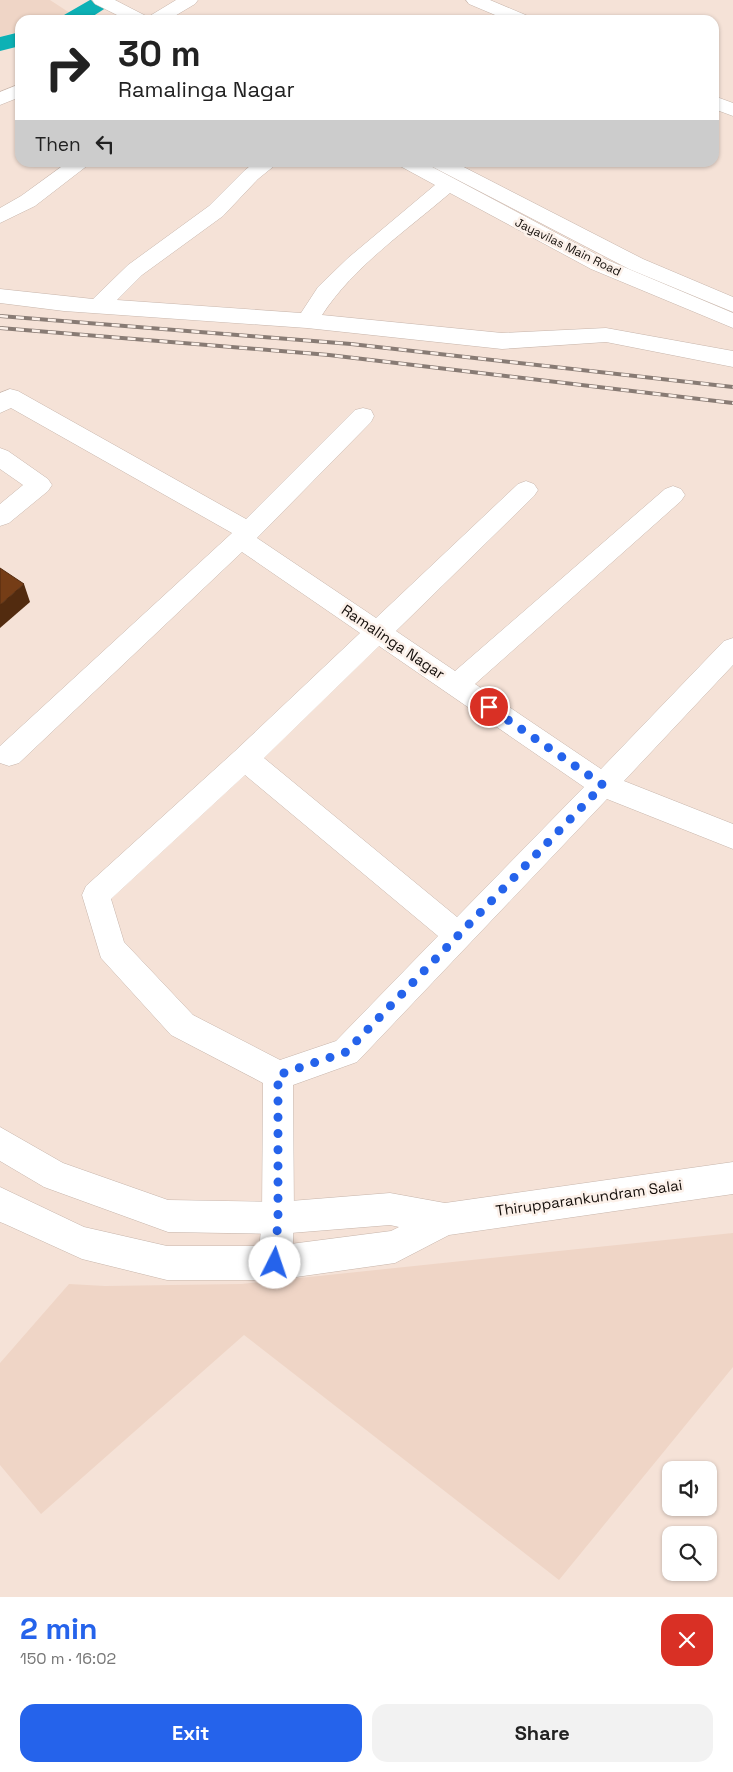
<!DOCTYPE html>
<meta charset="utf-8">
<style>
:root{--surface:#fff;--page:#f2f2f2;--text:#222;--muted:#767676;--accent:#2563eb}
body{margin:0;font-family:"Space Grotesk",sans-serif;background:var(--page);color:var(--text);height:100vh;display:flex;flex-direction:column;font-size:19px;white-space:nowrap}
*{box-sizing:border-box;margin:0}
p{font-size:16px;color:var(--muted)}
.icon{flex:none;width:28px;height:28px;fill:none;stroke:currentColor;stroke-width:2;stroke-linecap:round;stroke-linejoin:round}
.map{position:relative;height:1597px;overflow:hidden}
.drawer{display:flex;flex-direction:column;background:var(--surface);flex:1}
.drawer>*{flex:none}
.hud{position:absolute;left:15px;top:15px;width:704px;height:152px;border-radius:15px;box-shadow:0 1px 4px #0004;background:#fff;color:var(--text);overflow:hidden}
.controls{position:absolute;left:662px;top:1461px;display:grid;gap:10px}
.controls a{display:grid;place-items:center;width:55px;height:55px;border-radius:10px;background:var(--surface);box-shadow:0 1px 4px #0004;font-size:25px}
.pin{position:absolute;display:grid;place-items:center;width:42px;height:42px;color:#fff;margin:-21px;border:2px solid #fff;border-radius:50%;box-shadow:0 1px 5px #0007}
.me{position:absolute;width:55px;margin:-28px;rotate:4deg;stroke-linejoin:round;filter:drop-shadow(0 0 4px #0008)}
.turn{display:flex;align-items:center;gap:18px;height:105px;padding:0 20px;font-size:22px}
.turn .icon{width:65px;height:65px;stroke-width:2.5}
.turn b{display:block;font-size:35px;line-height:42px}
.then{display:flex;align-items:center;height:48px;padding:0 20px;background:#0003;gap:10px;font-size:19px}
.round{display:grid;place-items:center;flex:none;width:52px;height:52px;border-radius:15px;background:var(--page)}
.headline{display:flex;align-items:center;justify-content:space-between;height:85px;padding:0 20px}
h1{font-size:30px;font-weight:700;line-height:38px;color:var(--accent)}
.action{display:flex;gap:10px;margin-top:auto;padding:10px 20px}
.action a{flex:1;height:58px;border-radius:15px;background:var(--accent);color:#fff;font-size:20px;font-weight:700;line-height:58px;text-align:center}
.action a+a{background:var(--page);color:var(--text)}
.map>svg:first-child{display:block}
</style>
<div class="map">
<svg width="733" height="1597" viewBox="0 0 733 1597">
<rect width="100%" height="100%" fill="#f5e2d7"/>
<!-- built -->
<path fill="#efd5c6" d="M 0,0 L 50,0 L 73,15 L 57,20 L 20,20 L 20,31 L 0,37 Z
M 733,1233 L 733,1367 L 559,1580 L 244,1335 L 41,1514 L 0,1465 L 0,1363 L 69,1284 L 105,1286 L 241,1284 Z"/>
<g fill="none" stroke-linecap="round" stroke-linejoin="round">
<!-- canal -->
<path fill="#0db1b5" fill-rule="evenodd" d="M 90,0 L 116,0 L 112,4 L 87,20 L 61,20 L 64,15 Z
M 20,32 L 20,46 L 0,51 L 0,37 Z"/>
<defs>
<path id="street" d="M 466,0 L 490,0 L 528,16 L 531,20 L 507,20 L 469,4 Z
M 20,84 L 20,97 L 0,105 L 0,92 Z
M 714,96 L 733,103 L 733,116 L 714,109 Z
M 68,162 L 92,162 L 35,206 L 0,223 L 0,208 L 21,196 Z
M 255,162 L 279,162 L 258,179 L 223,216 L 142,275 L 117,300 L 301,313 L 318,287 L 348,258 L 435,185 L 400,166 L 397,162 L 423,162 L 605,259 L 733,313 L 733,328 L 591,269 L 450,193 C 406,231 354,266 322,315 L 502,333 L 606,328 L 733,351 L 733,367 L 606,342 L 502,349 L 307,328 L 64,311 L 0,303 L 0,289 L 93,299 L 128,265 L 209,206 L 244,171 Z
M 10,389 L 18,391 L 246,519 L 355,410 L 363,408 L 371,410 L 374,416 L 371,422 L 257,538 L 376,618 L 518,484 L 526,481 L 534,484 L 538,490 L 534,496 L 396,631 L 455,671 L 665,489 L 673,486 L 681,489 L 685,495 L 681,501 L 475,684 L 601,769 L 724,641 L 733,638 L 733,665 L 624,781 L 733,824 L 733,849 L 607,799 L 357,1062 L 293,1085 L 294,1218 L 292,1263 L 287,1275 L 275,1280 L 263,1275 L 258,1263 L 262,1218 L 263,1083 L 171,1035 L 101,958 L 82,895 L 86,886 L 235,751 L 360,633 L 242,552 L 19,763 L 9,766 L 0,763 L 0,746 L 232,533 L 11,408 L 0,413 L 0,393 ZM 379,646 L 584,787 L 457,917 L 264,758 ZM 245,775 L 438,936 L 336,1041 L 280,1060 L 193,1015 L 124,942 L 111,899 Z
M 0,448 L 8,451 L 48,479 L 52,485 L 48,491 L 9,523 L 0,526 L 0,504 L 23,485 L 0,469 Z"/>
<path id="secondary" d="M 92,0 L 115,0 L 148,17 L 176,0 L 198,0 L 195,4 L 168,20 L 127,20 L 95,4 Z
M 428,162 L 454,162 L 643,259 L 733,297 L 733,312 L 629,269 L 431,166 Z"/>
<path id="primary" d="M 0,1127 L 63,1163 L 168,1200 L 278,1202 L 390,1193 L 445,1203 L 733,1162 L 733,1194 L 449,1235 L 395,1263 L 275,1280 L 167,1280 L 82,1259 L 5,1224 L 0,1222 L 0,1187 L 84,1227 L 167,1246 L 275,1246 L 391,1231 L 399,1227 L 390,1225 L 278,1234 L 168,1232 L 44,1187 L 0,1161 Z"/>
</defs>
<!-- street casing -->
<use href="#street" stroke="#c7b5ab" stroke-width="1"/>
<!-- secondary casing -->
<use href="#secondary" stroke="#c7b5ab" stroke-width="1"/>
<!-- primary casing -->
<use href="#primary" stroke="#c7b5ab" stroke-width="1"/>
<!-- street -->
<use href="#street" fill="#fff" fill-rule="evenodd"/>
<!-- secondary -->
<use href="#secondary" fill="#fff" fill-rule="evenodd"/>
<!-- primary -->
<use href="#primary" fill="#fff" fill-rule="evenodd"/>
<defs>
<path id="rail" d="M 0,316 L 351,344 L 733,387
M 0,328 L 329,355 L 733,403"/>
</defs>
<!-- rail casing -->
<use href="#rail" stroke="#887b74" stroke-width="4"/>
<!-- rail -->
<use href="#rail" stroke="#fcf1ea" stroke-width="2.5" stroke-dasharray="8" stroke-linecap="butt"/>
</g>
<!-- shaded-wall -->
<path fill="#522b0f" d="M 24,584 L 30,602 L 0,628 L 0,605 Z"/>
<!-- building -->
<path fill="#753d16" stroke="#522b0f" d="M 0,568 L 24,584 L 0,605 Z"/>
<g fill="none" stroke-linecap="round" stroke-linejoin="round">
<!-- route -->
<path stroke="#2563eb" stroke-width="9" stroke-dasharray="0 16.2" d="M 275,1263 L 278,1218 L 278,1075 L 346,1052 L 603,785 L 489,707"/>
</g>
<g text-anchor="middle" stroke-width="5" stroke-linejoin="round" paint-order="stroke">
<!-- far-street labels -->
<g font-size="12" fill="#140e0a" stroke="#fcf1ea">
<text transform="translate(568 247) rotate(26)" y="4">Jayavilas Main Road</text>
</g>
<!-- street labels -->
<g font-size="15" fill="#140e0a" stroke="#fcf1ea">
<text transform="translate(393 642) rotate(34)" y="5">Ramalinga Nagar</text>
<text transform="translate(589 1198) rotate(-8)" y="5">Thirupparankundram Salai</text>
</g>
</g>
</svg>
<div class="controls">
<a><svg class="icon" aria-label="sound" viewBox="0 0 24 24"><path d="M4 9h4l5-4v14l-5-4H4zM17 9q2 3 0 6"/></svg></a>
<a><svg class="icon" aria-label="search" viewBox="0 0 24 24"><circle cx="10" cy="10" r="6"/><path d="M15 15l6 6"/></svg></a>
</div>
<div class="pin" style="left:489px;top:707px;background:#d93025"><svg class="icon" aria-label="arrive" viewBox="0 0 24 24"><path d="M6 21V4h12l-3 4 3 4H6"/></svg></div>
<svg class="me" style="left:275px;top:1263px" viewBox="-20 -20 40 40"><circle r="19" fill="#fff"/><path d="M0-13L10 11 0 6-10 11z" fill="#2563eb"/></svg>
<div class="hud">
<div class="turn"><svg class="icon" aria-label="right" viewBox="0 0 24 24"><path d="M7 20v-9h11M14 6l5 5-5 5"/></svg><div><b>30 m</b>Ramalinga Nagar</div></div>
<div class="then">Then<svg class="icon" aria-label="left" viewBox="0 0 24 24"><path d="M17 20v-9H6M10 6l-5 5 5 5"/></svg></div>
</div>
</div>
<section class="drawer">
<div class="headline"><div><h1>2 min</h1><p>150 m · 16:02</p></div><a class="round" style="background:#d93025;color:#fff"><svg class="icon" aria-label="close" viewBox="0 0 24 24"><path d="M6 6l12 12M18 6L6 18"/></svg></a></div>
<div class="action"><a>Exit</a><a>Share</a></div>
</section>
